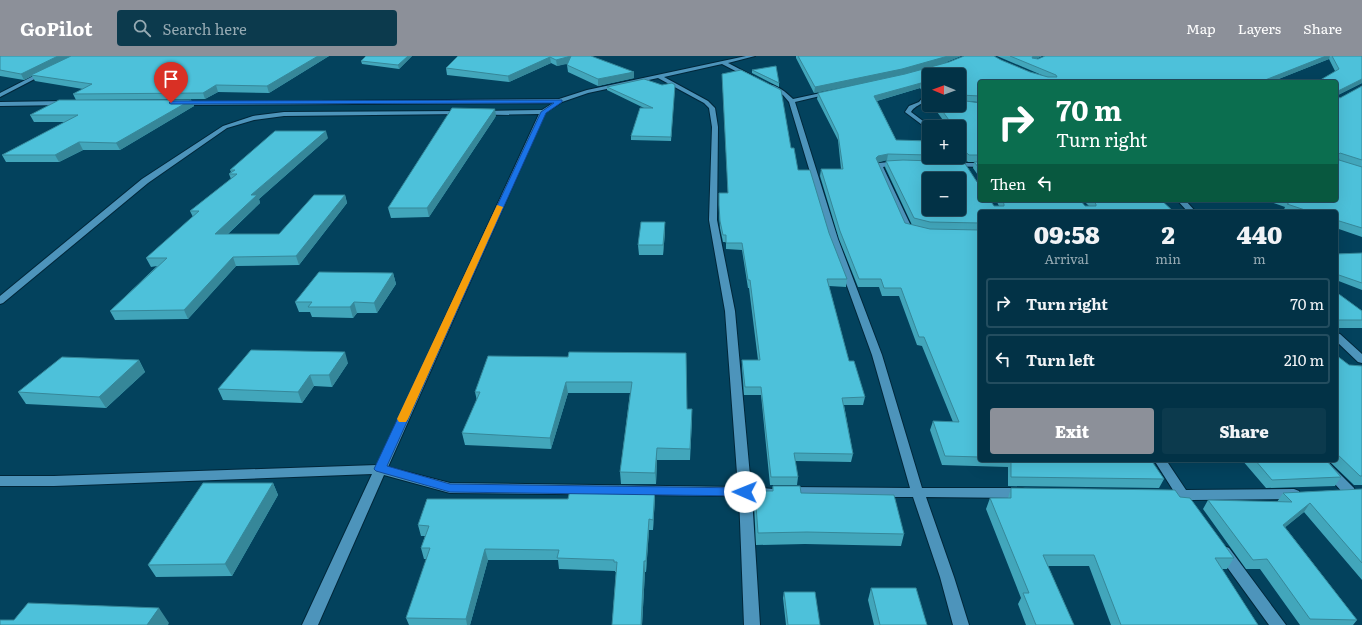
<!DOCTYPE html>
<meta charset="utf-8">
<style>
:root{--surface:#023246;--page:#0c3a4d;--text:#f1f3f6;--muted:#96aab3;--line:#234d5f;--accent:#8c9099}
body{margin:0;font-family:Literata,serif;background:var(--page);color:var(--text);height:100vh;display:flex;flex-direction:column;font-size:15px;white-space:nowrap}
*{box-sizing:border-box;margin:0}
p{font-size:13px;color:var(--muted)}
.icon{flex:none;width:22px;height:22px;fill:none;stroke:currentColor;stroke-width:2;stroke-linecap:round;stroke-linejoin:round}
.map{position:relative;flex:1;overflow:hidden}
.panel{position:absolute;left:978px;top:154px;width:360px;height:252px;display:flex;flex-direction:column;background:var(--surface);border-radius:4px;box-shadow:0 4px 16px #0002,0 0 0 1px var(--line)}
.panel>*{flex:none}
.banner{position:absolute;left:978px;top:24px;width:360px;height:122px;border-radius:4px;box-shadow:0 4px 16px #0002,0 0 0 1px var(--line);background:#0b6e4f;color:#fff;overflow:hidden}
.needle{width:26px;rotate:271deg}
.buttons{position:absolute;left:922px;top:12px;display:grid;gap:8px}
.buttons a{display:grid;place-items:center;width:44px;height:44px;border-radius:4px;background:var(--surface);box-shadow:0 4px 16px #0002,0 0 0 1px var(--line);font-size:20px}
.pin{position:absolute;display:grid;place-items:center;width:34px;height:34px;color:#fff;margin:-41px -17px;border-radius:50% 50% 50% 0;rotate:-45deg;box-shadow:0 0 4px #0007}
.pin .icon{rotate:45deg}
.me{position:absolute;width:44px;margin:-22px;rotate:271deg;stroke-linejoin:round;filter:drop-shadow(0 0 3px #0008)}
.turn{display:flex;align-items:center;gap:14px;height:84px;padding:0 12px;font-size:18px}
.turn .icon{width:52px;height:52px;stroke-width:2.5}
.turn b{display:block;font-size:28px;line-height:34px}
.then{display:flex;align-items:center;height:38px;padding:0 12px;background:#0003;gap:8px;font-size:15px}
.eta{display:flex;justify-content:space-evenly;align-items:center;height:68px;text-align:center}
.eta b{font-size:24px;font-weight:800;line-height:28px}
.button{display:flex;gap:8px;margin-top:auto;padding:8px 12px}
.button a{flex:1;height:46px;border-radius:4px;background:var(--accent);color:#fff;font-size:16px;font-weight:800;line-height:46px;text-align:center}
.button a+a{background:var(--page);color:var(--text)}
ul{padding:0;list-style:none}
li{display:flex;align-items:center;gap:12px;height:50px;margin:0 8px 6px;padding:0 4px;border:2px solid var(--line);border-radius:4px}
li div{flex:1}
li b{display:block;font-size:15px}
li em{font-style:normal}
header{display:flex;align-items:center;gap:24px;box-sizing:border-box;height:56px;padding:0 20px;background:var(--accent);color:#fff}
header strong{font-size:19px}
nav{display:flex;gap:22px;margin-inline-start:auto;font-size:14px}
.search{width:280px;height:36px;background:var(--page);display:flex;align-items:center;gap:10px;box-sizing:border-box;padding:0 14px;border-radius:4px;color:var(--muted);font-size:15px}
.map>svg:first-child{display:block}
</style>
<header>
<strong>GoPilot</strong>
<div class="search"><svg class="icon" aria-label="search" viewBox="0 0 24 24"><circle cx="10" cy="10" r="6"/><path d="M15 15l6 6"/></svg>Search here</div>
<nav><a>Map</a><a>Layers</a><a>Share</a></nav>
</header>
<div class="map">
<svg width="1362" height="569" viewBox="0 0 1362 569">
<rect width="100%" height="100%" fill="#03425d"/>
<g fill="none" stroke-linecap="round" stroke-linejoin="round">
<defs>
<path id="minor" d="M 746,0 L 755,0 L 728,7 L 753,20 L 753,22 L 749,22 L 722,8 L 664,21 L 708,45 L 715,52 L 718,71 L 717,164 L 735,255 L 751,431 L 773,433 L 774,436 L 773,439 L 752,441 L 760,569 L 744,569 L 739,440 L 450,437 L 384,419 L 318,569 L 302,569 L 372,418 L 54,430 L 0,430 L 0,420 L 54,420 L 377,409 L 539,58 L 481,59 L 478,57 L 481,55 L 542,54 L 553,47 L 178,49 L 176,48 L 176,46 L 559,43 L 587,34 ZM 658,22 L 704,47 L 709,52 L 712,71 L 709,164 L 725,255 L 738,431 L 450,427 L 388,411 L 545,57 L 562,46 L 588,37 Z
M 43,15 L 48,16 L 0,41 L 0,37 Z
M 767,28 C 776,28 787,37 793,43 L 830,35 L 833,37 L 795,46 L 838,183 L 882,299 L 922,432 L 1022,432 L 1027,434 L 1028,437 L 1027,440 L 1022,442 L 926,441 L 954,521 L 969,569 L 953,569 L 940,521 L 913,441 L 788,441 L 783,439 L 782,436 L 783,433 L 788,431 L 910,432 L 872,299 L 830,183 L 789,46 L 783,39 L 767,30 Z
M 929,34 C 929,50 917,46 911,56 L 931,71 L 929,71 L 929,74 L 905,56 L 909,50 L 919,46 Z
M 0,46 L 66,45 L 69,47 L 66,49 L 0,50 Z
M 461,55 L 463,56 L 463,58 L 284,60 L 254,64 L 227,72 L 148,127 L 3,247 L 0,248 L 0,240 L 142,123 L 223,70 L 253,60 L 284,56 Z
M 899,105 L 902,107 L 901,108 L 883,111 L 911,170 L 919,172 L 919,176 L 913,176 L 904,172 L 876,109 L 879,107 Z
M 953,107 L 980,107 L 980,111 L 951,110 L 951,108 Z
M 1177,144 L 1185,144 L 1196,156 L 1188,156 Z
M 1336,277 L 1340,278 L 1362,298 L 1362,307 L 1358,306 L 1336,285 Z
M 1154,404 L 1166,404 L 1186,434 L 1294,433 L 1299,435 L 1300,438 L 1299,441 L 1294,443 L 1191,444 L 1190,446 L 1185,448 L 1180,446 L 1179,444 L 1159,442 L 1158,439 L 1159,436 L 1173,434 Z
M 1313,404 L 1326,404 L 1354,432 L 1355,435 L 1354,438 L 1349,440 L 1344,438 Z
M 1224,490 L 1229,492 L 1286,569 L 1269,569 L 1219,500 L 1217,496 L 1219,492 Z"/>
</defs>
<!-- minor casing -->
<use href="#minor" stroke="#00273a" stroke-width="2"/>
<!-- minor -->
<use href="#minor" fill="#4d94bb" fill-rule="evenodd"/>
</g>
<!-- wall -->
<path fill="#42a6bb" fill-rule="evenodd" d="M 0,0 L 329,0 L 269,37 L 218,36 L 205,43 L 76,44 L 73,38 L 83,33 L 35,25 L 32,20 L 24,24 L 0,20 Z
M 412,0 L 399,13 L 362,8 L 361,5 Z
M 458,0 L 594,1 L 634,22 L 598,30 L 568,16 L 567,9 L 568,7 L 557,10 L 551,7 L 509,26 L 447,19 L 446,12 Z
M 796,0 L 961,0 L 944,7 L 901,19 L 814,37 L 796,2 Z
M 997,0 L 1042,0 L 1036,3 L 1038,3 L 1045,0 L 1362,0 L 1362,27 L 1338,39 L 1338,41 L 1340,42 L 1362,30 L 1362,181 L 1336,172 L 1336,156 L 1283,156 L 1285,151 L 1265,144 L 1336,144 L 1335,15 L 1329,3 L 1271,26 L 980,26 L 980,46 L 960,45 L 980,47 L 980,122 L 973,112 L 974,106 L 977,106 L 968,106 L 959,98 L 959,71 L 948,71 L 932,49 L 959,49 L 929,19 L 929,33 L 928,33 L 924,38 L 920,32 L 877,45 L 896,84 L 929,85 L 929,101 L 958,101 L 957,106 L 994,150 L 999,150 L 996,144 L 1080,144 L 1085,150 L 1089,150 L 1083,144 L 1161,144 L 1174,156 L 980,156 L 980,404 L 1151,404 L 1164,423 L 1159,432 L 1008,430 L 1008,411 L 942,409 L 930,374 L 933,365 L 953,366 L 922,290 L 917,289 L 899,240 L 882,240 L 879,231 L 858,231 L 839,183 L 820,120 L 821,113 L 841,113 L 838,84 L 817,43 L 818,37 L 905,18 L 949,6 L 1001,4 L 1030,16 L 1044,20 ZM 887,104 L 886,105 L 885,111 L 912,169 L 905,167 L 877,106 Z
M 752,14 L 779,27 L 779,31 L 752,17 Z
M 722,18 L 791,92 L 798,114 L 829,177 L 847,223 L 846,231 L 829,230 L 849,305 L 865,341 L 863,349 L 844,349 L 853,398 L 851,406 L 795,405 L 798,421 L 797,429 L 770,429 L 761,339 L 744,339 L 742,311 L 742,304 L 758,304 L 749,232 L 748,232 L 742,194 L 726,193 L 726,186 L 723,186 L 720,172 L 719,156 L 719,137 L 728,137 Z
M 675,29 L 671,85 L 631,84 L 631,80 L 644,52 L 607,34 L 607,31 Z
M 191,44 L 194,50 L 120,94 L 83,94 L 59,106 L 6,106 L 2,99 L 65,66 L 34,66 L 30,59 Z
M 496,60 L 429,161 L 391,162 L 388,152 Z
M 328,82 L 259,143 L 260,147 L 228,178 L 279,178 L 345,139 L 347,147 L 299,209 L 236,210 L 188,263 L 115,264 L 110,255 L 157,210 L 151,211 L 146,202 L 193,161 L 190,155 L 231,123 L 229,118 L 231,116 L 230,114 Z
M 665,176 L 663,199 L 639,199 L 638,189 Z
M 1362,197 L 1362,234 L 1336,224 L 1336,198 Z
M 393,217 L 396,228 L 377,257 L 357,257 L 353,262 L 312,261 L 310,256 L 299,256 L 295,246 Z
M 1336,236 L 1362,255 L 1362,272 L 1336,272 Z
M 569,296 L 687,353 L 692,364 L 690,404 L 657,404 L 656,428 L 621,428 L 620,416 L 630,337 L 568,337 L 551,393 L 465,389 L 462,377 L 477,345 L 475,336 L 568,301 Z
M 1336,299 L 1349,309 L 1362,310 L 1362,429 L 1354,429 L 1328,404 L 1336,404 Z
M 139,304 L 145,316 L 106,352 L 26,348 L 18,336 Z
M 348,307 L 332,331 L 314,330 L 302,347 L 223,344 L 218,333 Z
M 1242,404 L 1326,404 L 1341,421 L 1335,430 L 1266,432 Z
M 273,427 L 278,439 L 232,520 L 156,521 L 148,509 Z
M 773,430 L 801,437 L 904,478 L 901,490 L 805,488 L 756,489 L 754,447 L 755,435 L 772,435 Z
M 655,431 L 655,441 L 653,474 L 649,474 L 646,516 L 645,516 L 642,569 L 612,569 L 616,516 L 615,516 L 615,515 L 559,513 L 558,504 L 488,504 L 470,569 L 409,569 L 406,562 L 427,503 L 424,503 L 421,492 L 425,480 L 421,480 L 418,469 L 618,434 Z
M 1011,432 L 1180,441 L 1234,502 L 1227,513 L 1222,513 L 1258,569 L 1111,569 L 1089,510 L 1048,510 L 1074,569 L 1026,569 L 1018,548 L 1021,542 L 986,453 L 990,442 L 1008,442 Z
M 1362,433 L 1362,524 L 1304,456 L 1285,471 L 1357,564 L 1353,569 L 1300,569 L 1260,513 L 1246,513 L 1203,453 L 1208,444 L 1277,446 L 1283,437 Z
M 871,532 L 927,569 L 874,569 L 868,544 Z
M 784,536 L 820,569 L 786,569 L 783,542 Z"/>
<!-- shaded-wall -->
<path fill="#368799" d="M 58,0 L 73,0 L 31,19 L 32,20 L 24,24 L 21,18 Z
M 318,0 L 329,0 L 269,37 L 267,30 Z
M 408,0 L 412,0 L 399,13 L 398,9 Z
M 571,0 L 572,7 L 557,10 L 556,4 Z
M 948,0 L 961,0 L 944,7 L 901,19 L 814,37 L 815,31 Z
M 1033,0 L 1042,0 L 1031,5 Z
M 1326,0 L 1330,0 L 1329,3 L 1271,26 L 1260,26 Z
M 550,1 L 551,7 L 509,26 L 508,20 Z
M 634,16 L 634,22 L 598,30 L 598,23 Z
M 1362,23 L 1362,27 L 1336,40 L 1338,35 Z
M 921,27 L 920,32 L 873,46 L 874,40 Z
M 929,28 L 928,33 L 924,38 L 925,32 Z
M 216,29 L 218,36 L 205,43 L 203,37 Z
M 191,44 L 194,50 L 120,94 L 116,87 Z
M 495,53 L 496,60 L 429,161 L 427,152 Z
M 326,75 L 328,82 L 259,143 L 260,147 L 219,186 L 215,178 L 251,139 Z
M 79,86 L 83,94 L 59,106 L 55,99 Z
M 888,98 L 887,104 L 877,107 L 876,102 L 878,100 Z
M 345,139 L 347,147 L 299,209 L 296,200 Z
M 665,166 L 665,176 L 663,199 L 663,189 Z
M 233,201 L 236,210 L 188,263 L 184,254 Z
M 393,217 L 396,228 L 377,257 L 374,247 Z
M 354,246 L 357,257 L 353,262 L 350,251 Z
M 345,296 L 348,307 L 332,331 L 329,319 Z
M 139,304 L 145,316 L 106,352 L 99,341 Z
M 310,319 L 314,330 L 302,347 L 298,336 Z
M 566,326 L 568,337 L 551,393 L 550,382 Z
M 657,392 L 657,404 L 656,428 L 655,417 Z
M 273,427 L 278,439 L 232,520 L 225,508 Z
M 655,431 L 655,441 L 653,474 L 653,464 Z
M 1310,447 L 1304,456 L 1277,478 L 1283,469 Z
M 649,463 L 649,474 L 646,516 L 646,505 Z
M 485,493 L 488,504 L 470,569 L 467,569 L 466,563 Z
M 644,505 L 645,516 L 642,569 L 641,569 Z
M 159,552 L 169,567 L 168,569 L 147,569 Z"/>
<!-- building -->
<path fill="#4dc1da" stroke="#368799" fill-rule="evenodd" d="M 0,0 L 58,0 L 21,18 L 0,14 Z
M 71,0 L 318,0 L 267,30 L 216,29 L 203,37 L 73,38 L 92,28 L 31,19 Z
M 366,0 L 408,0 L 398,9 L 361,5 Z
M 458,0 L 591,0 L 634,16 L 598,23 L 567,9 L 571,0 L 556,4 L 550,1 L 508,20 L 446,12 Z
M 798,0 L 948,0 L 902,13 L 815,31 Z
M 964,0 L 994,0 L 1001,4 L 1030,16 L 1048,21 L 1057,21 L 1056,19 L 1010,0 L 1033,0 L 1032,2 L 1038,3 L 1045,0 L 1326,0 L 1260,26 L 980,26 L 980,40 L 960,39 L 959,41 L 959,19 L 929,19 L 929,28 L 925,32 L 921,27 L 874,40 L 896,84 L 929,85 L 929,99 L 888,98 L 878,100 L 876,102 L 905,167 L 930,173 L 980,174 L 980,401 L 945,400 L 933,365 L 959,366 L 924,281 L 919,281 L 901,232 L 884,232 L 881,223 L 859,223 L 840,175 L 821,113 L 843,113 L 838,78 L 818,37 L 905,18 L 949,6 Z
M 1332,0 L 1362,0 L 1362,23 L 1338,35 L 1338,41 L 1340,42 L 1362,30 L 1362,104 L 1340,97 L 1338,99 L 1339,104 L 1362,111 L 1362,172 L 1336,164 L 1336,156 L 1311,156 L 1287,148 L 1292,145 L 1290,144 L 1336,144 L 1336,26 L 1317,26 L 1339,13 Z
M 776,10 L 779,27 L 752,14 Z
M 741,14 L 781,34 L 791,92 L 794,92 L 798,114 L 810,114 L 829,177 L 847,223 L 827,223 L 849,305 L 854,305 L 865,341 L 842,342 L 853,398 L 794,397 L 798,421 L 771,421 L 761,331 L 745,331 L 742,304 L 760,304 L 750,224 L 748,224 L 742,187 L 726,187 L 726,179 L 723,179 L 720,165 L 719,149 L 719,137 L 728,137 L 722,18 Z
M 644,23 L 662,29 L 672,27 L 675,29 L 671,81 L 631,80 L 640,52 L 653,52 L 607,31 Z
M 59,44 L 191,44 L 116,87 L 79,86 L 55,99 L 2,99 L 78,59 L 30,59 Z
M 959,44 L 980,47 L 980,99 L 969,99 L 960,91 L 959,92 L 959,85 L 965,85 L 959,77 L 959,71 L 954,71 L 938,49 L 959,49 Z
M 452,52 L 495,53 L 427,152 L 388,152 Z
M 275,75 L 326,75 L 251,139 L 257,139 L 215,178 L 279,178 L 314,139 L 345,139 L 296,200 L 233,201 L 184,254 L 110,255 L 167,202 L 146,202 L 199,155 L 190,155 L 237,118 L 229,118 L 235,114 L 230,114 Z
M 903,104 L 964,106 L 977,126 L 980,126 L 980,144 L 990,144 L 994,150 L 1004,150 L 1004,148 L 1002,144 L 1080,144 L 1085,150 L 1096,150 L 1096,148 L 1092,144 L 1161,144 L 1174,156 L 980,156 L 980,167 L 930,166 L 914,162 L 886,105 ZM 929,123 L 959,123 L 959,153 L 929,153 Z
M 974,106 L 980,106 L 980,113 Z
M 641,166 L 665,166 L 663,189 L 638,189 Z
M 1362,197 L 1362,227 L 1336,218 L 1336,198 Z
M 319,216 L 393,217 L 374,247 L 354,246 L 350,251 L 308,251 L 312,246 L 295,246 Z
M 1336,236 L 1362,255 L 1362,264 L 1336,264 Z
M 251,294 L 345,296 L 329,319 L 310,319 L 298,336 L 218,333 Z
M 569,296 L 686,297 L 687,353 L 692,353 L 690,393 L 657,392 L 655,417 L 620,416 L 632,326 L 566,326 L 550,382 L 462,377 L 480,336 L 475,336 L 488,300 L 568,301 Z
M 1336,299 L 1349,309 L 1362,310 L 1362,420 L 1360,420 L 1336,397 Z
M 62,301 L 139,304 L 99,341 L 18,336 Z
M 1011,404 L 1151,404 L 1164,423 L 1011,421 Z
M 1255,404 L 1326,404 L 1341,421 L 1272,424 Z
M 203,427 L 273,427 L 225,508 L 148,509 Z
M 619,430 L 655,431 L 653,464 L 649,463 L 646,505 L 644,505 L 641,569 L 612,569 L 617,506 L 614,506 L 614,504 L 557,502 L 559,494 L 485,493 L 466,563 L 406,562 L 430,492 L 421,492 L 429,470 L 418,469 L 427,443 L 568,443 L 570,434 L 618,434 Z
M 773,430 L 800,430 L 801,437 L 894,439 L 904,478 L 807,476 L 758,477 L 755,435 L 773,435 Z
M 1011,432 L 1175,434 L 1180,441 L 1190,442 L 1234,502 L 1215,502 L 1258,569 L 1121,569 L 1094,499 L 1043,499 L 1074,569 L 1036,569 L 1023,537 L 1029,537 L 990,442 L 1011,442 Z
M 1362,433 L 1362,507 L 1310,447 L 1283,469 L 1357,564 L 1310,563 L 1267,503 L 1253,504 L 1208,444 L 1292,446 L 1283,437 Z
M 871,532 L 916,532 L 927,569 L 880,569 Z
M 784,536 L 815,536 L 820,569 L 788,569 Z
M 28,547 L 159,552 L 147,569 L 0,569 L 0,564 L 14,564 Z"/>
<!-- route -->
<path fill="#1a73e8" stroke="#114b97" d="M 562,44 L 562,46 L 546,57 L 387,410 L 450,428 L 745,432 L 749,433 L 751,436 L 749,439 L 745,440 L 450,436 L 376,415 L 374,413 L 541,56 L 554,47 L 171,48 L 169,47 L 171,45 Z"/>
<!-- slow -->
<path fill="#f59e0b" d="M 497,149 L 503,151 L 408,363 L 406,366 L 399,366 L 397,363 Z"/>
</svg>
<div class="buttons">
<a><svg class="needle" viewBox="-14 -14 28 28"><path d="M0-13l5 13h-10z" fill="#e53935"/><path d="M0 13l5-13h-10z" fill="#96aab3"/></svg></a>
<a>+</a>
<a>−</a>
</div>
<div class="pin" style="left:171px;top:47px;background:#d93025"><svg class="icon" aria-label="arrive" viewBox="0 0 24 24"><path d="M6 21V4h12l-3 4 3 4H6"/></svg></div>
<svg class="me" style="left:745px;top:436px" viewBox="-20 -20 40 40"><circle r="19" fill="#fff"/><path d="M0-13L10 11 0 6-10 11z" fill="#1a73e8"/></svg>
<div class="banner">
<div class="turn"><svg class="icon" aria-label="right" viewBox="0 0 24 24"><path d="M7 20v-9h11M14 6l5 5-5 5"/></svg><div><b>70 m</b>Turn right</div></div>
<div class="then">Then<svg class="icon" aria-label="left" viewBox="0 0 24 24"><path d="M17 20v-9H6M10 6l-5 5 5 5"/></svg></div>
</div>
<section class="panel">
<div class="eta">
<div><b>09:58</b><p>Arrival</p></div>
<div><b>2</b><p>min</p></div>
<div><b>440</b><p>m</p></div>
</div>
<ul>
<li><svg class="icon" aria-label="right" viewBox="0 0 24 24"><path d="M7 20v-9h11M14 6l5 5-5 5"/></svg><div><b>Turn right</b></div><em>70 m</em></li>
<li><svg class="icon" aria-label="left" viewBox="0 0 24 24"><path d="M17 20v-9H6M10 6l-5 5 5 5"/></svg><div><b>Turn left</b></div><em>210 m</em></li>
</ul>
<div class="button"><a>Exit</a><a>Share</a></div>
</section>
</div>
